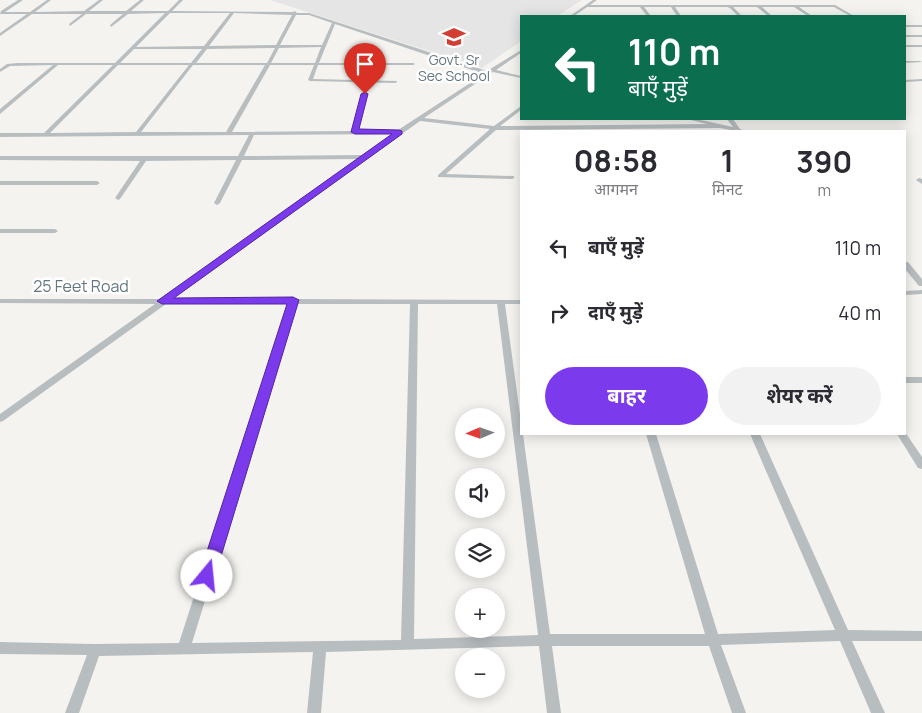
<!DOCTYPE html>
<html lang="hi">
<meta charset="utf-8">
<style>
:root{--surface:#fff;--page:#f2f2f3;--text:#2b2b33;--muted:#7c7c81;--accent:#7c3aed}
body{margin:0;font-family:Manrope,"Noto Sans Devanagari",sans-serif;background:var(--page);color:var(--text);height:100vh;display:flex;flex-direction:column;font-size:19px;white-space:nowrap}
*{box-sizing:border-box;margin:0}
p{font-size:16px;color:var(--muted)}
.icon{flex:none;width:28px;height:28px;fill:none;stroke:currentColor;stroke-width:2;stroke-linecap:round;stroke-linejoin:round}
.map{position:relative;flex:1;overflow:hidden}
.drawer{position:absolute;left:520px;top:130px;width:386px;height:305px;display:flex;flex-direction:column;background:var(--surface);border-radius:0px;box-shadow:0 2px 12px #0003}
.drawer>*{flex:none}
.guide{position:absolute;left:520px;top:15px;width:386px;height:105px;border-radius:0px;box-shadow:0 2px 12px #0003;background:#0b6e4f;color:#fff;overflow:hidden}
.needle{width:32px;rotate:268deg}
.tools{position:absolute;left:455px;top:408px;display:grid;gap:10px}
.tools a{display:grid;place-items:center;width:50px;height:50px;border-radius:50%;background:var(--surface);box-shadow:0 2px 12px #0003;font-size:25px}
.pin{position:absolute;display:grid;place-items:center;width:42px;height:42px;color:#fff;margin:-51px -21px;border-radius:50% 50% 50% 0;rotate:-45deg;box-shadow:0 0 5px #0007}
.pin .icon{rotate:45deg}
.me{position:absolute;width:55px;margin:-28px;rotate:17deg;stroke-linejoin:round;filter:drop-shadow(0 0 4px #0008)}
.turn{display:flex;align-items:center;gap:18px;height:105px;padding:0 25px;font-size:22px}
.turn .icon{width:65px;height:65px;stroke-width:2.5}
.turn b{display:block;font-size:35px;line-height:42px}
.eta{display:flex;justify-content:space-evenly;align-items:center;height:85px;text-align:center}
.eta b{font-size:30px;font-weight:700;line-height:35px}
.primary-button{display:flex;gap:10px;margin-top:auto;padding:10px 25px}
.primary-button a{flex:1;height:58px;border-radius:30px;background:var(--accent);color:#fff;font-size:20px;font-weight:700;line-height:58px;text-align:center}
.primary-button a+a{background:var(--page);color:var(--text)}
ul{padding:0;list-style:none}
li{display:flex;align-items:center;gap:15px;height:65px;padding:0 25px}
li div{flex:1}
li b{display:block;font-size:19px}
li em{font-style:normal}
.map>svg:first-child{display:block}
</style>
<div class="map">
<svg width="922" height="713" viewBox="0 0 922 713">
<rect width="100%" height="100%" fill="#f4f3f0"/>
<!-- built -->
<path fill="#e4e5e4" d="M 270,0 L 582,0 L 557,16 L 521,16 L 521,41 L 482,68 Z"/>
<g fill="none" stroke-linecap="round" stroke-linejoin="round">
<!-- minor -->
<path fill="#b8bec0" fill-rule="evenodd" d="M 18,0 L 23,0 L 5,12 L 30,12 L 47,0 L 51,0 L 35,12 L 84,11 L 99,0 L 103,0 L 89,11 L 126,11 L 140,0 L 144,0 L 131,11 L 168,11 L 179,0 L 183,0 L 172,11 L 293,12 L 295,11 L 297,13 L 309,13 L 487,71 L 521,50 L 521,53 L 496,70 L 521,76 L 521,78 L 493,72 L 424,118 L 494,126 L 521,106 L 521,110 L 500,126 L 707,124 L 687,119 L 696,119 L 733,127 L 727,119 L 733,119 L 740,129 L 746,131 L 736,131 L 720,128 L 496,130 L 446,174 L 514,176 L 514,178 L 512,179 L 438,177 L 438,175 L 490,129 L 420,121 L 172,299 L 290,299 L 293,298 L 296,299 L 521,300 L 521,304 L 505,304 L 521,422 L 521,434 L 523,434 L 550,634 L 705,634 L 646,434 L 656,434 L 718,634 L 835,630 L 750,434 L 760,434 L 848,630 L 922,631 L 922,641 L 852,641 L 885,713 L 871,713 L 840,641 L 721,645 L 746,713 L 732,713 L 709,646 L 552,646 L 561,713 L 547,713 L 539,646 L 326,652 L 321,713 L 307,713 L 313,652 L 99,656 L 79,713 L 65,713 L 87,655 L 0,654 L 0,642 L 95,644 L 179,643 L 288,304 L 166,304 L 3,421 L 0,422 L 0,414 L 155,304 L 0,303 L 0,299 L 162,299 L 358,159 L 242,160 L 220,203 L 217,205 L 214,203 L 236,160 L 146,161 L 120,199 L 118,200 L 115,198 L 140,161 L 0,160 L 0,156 L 238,156 L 249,135 L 0,137 L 0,133 L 44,133 L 113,65 L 58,65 L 0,114 L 0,109 L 53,65 L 10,66 L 0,72 L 0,69 L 7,64 L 18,63 L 115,63 L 165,13 L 128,14 L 111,27 L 110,25 L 123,14 L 86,14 L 70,26 L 69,24 L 82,14 L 32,14 L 0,36 L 0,33 L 27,14 L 0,14 L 1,11 ZM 170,13 L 230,13 L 204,46 L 136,47 ZM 234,13 L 292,15 L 276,45 L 209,46 ZM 296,15 L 309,15 L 332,23 L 322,45 L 280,45 ZM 335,24 L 484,74 L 398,130 L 358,131 L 367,94 L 365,93 L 363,94 L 353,131 L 232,132 L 270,65 L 314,65 L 308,80 L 310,81 L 395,83 L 397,82 L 397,81 L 313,79 L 318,65 L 413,65 L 415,64 L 413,63 L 319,63 ZM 321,47 L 315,63 L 271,63 L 279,48 ZM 275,48 L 267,63 L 196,63 L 207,49 ZM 134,49 L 202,49 L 191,63 L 120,63 ZM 118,65 L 189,65 L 136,132 L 50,133 ZM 193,65 L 265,65 L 226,132 L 141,132 ZM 393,134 L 363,155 L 244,156 L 254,135 ZM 296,304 L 410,304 L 401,640 L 192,643 ZM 418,304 L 497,304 L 538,635 L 414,639 Z
M 593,0 L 597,0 L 590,5 L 835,5 L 854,16 L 850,16 L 834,7 L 799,7 L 812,16 L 808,16 L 794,7 L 762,7 L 772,16 L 768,16 L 757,7 L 733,7 L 742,16 L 738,16 L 730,8 L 727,7 L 675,7 L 681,16 L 677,16 L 671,7 L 644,7 L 651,16 L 647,16 L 640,7 L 587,7 L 574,16 L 570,16 Z
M 905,25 L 922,25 L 922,27 L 905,27 Z
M 905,35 L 922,35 L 922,37 L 905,37 Z
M 905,45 L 922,45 L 922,47 L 905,47 Z
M 905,61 L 920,61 L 922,62 L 905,63 Z
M 922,79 L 922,81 L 905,82 L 905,80 Z
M 919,178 L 922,179 L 922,184 L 916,180 Z
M 0,181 L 97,181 L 100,183 L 97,185 L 0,185 Z
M 0,229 L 55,229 L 58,231 L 55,233 L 0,233 Z
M 905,262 L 908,262 L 922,279 L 922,286 L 919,286 L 905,269 Z
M 922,290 L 922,294 L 905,295 L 905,291 Z
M 905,377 L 922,377 L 922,383 L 905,383 Z
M 905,432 L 922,457 L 922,469 L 918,468 L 897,434 L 905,434 Z"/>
</g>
<!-- route -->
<path fill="#7c3aed" stroke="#51269a" d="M 365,92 L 368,94 L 359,129 L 399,130 L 402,131 L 402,134 L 174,298 L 293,297 L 299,300 L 215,576 L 212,580 L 207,582 L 202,580 L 199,576 L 287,304 L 162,304 L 157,301 L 392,134 L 355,134 L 351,132 L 361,94 Z"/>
<!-- icons -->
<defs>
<symbol id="school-bare" viewBox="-9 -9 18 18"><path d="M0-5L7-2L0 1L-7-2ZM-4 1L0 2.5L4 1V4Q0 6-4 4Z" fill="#d23f32" stroke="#fff" stroke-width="2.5" paint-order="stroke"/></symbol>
</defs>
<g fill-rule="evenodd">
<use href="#school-bare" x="438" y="21" width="32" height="32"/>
</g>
<g text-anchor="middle" stroke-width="5" stroke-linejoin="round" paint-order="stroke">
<!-- far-poi labels -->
<g font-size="14" fill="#65777e" stroke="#fff">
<text x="454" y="65">Govt. Sr<tspan x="454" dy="16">Sec School</tspan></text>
</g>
<!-- street labels -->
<g font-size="16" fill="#65777e" stroke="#fff">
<text x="81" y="292">25 Feet Road</text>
</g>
</g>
</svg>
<div class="tools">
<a><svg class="needle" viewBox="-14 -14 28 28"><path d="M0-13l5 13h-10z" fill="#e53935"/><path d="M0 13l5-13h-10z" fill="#7c7c81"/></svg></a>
<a><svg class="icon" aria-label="sound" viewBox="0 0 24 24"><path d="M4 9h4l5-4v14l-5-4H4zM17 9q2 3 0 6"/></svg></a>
<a><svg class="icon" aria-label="layers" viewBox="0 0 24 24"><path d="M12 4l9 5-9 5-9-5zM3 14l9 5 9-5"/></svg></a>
<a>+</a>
<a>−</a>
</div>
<div class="pin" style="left:365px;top:94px;background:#d93025"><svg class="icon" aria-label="arrive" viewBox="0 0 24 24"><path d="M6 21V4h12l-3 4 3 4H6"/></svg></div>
<svg class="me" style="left:207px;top:576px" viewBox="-20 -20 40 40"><circle r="19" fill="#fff"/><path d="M0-13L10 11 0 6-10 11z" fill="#7c3aed"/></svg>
<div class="guide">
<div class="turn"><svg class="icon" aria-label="left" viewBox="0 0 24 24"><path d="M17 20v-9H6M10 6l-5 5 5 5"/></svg><div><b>110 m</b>बाएँ मुड़ें</div></div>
</div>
<section class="drawer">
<div class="eta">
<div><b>08:58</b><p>आगमन</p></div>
<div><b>1</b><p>मिनट</p></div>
<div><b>390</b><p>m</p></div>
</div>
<ul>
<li><svg class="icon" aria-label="left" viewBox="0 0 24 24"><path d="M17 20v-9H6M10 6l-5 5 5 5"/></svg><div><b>बाएँ मुड़ें</b></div><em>110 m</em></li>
<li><svg class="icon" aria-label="right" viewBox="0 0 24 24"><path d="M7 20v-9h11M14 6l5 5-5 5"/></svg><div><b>दाएँ मुड़ें</b></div><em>40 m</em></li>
</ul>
<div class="primary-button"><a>बाहर</a><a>शेयर करें</a></div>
</section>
</div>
